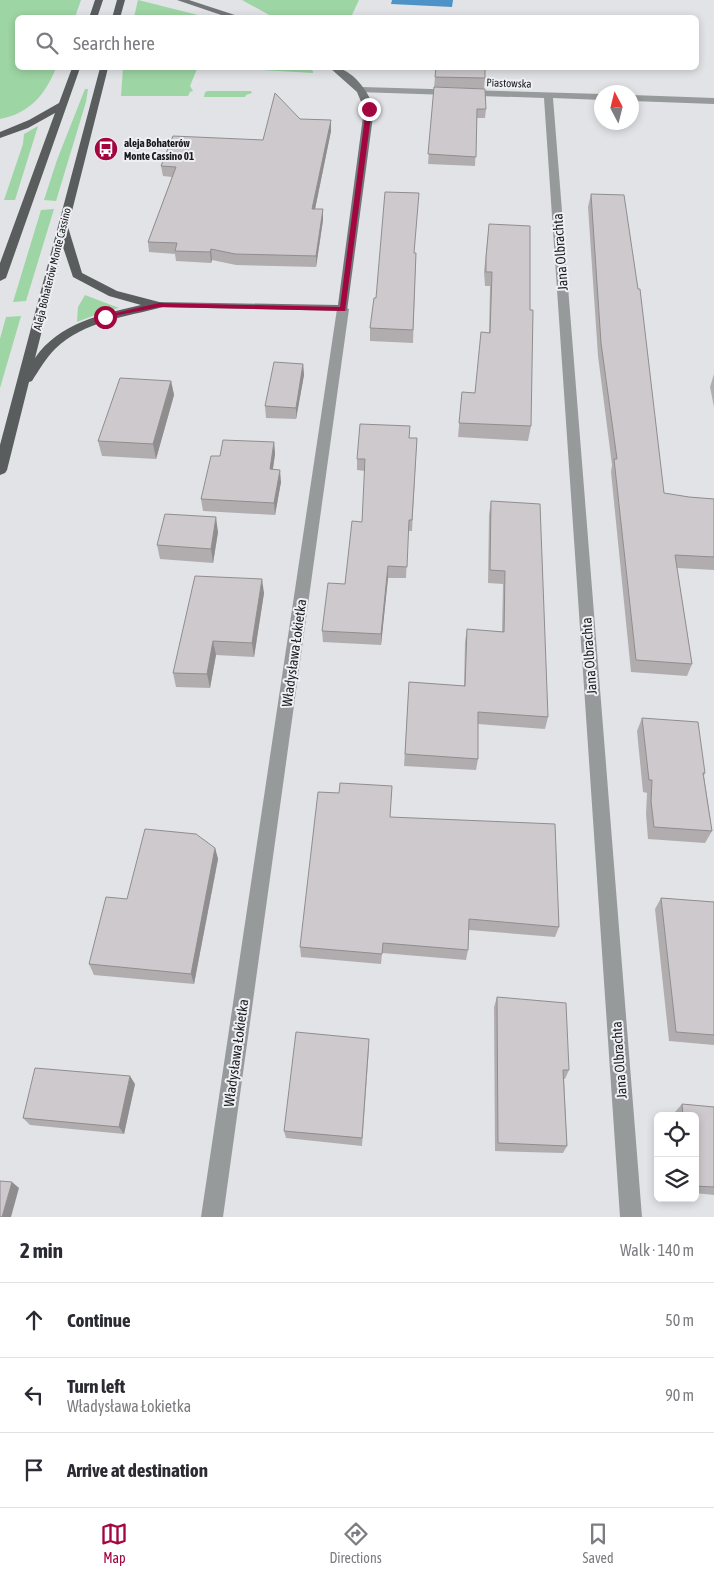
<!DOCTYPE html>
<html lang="en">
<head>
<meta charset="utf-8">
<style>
  body { margin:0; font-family:"Asap Condensed",sans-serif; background:#f2f2f3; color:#2b2b33 }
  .controls { position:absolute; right:15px; bottom:15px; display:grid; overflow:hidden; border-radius:8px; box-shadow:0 2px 8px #0003 }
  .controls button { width:45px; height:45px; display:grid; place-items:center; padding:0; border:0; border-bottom:1px solid #e1e1e2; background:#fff; color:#2b2b33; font:25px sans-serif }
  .compass { position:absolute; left:594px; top:85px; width:45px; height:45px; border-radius:50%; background:#fff; box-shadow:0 2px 8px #0003; rotate:353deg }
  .stop { position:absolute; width:15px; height:15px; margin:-11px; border:4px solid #a2053f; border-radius:50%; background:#fff }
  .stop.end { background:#a2053f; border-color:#fff; box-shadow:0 1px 5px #0008 }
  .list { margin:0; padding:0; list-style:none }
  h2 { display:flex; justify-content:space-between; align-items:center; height:65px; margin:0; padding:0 20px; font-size:21px }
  h2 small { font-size:16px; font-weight:400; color:#7c7c81 }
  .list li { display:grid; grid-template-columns:32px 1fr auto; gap:15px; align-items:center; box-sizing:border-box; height:75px; padding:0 20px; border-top:1px solid #e1e1e2 }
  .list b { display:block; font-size:19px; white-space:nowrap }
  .list p { margin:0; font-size:16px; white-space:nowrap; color:#7c7c81 }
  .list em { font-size:16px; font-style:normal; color:#7c7c81 }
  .icon { flex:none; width:28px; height:28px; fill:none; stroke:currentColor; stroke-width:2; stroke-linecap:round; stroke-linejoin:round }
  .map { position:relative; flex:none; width:714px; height:1217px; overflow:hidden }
  .search { position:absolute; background:#fff; box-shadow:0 2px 8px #0003; left:15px; right:15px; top:15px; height:55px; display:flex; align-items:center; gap:12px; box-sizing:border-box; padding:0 18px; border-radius:8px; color:#7c7c81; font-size:19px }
  .sheet { height:290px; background:#fff }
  nav { display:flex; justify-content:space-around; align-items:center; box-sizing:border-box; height:70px; border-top:1px solid #e1e1e2; background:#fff; font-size:14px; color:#7c7c81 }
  nav a { display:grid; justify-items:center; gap:2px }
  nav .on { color:#a2053f }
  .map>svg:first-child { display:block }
  .green { fill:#9ed5a4 }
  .water { fill:#4d93c7 }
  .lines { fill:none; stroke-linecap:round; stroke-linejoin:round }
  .street { fill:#979a9a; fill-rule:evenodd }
  .secondary { fill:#737677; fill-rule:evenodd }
  .primary { fill:#595d5e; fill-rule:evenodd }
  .wall { fill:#b1adaf }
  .shaded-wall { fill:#908d8f }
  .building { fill:#cec9cc; stroke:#908d8f }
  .route { fill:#a2053f }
  .labels { text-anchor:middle; stroke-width:4; stroke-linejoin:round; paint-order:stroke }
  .far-street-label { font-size:11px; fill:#1a1a1c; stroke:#eff0f5 }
  .far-poi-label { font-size:11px; font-weight:bold; fill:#1a1a1c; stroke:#eff0f5; text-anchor:start }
  .street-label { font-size:14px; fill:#1a1a1c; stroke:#eff0f5 }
</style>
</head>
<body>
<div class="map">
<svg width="714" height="1217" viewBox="0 0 714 1217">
  <rect width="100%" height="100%" fill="#e1e3e7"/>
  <!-- green -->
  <g class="green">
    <path d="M0 0H81L75 17 18 18V68H56C45 95 30 113 0 119Z"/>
    <path d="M138 0 206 17H134Z"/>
    <path d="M242 0H359L351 17H273Z"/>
    <path d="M123 68H194L197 69 190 86 193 91 190 92 188 96H121Z"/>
    <path d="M227 68H307L313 71V73Z"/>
    <path d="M85 89H88L86 102 56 201 44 200 57 160Z"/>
    <path d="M208 91H251L252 93 246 95 245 97H204L205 92Z"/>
    <path d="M38 126 15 200H4L23 144 24 134Z"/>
    <path d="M54 209 26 301 13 302 41 210Z"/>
    <path d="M85 295 119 308 103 312 77 322 78 307Z"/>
    <path d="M21 316 0 388V339L6 317Z"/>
  </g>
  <!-- water -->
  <path class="water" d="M392 0H453L452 7 391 4Z"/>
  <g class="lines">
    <!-- street -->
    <g class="street">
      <path d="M361 87 602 94V100L553 98 642 1217H620L544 98 358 92 356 90Z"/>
      <path d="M632 95 714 98V104L632 101Z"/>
      <path d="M343 306 349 309 223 1217H201L337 309Z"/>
    </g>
    <!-- secondary -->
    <g class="secondary">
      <path d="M177 0H189L244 18H230Z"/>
      <path d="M330 68C350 65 369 91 374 109L347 311 155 307 153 305 159 302 338 305 364 109 357 92Z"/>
    </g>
    <!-- primary -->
    <g class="primary">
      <path d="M95 0H103L97 18H89Z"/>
      <path d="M117 0H125L120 18H112Z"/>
      <path d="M72 68H80L6 278 0 281V263L55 113 28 128 0 138V132L29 120 59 103Z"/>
      <path d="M100 68H108L68 227 82 273 117 291 163 303 165 305 163 307C126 317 84 321 55 349 46 358 39 370 32 381L29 382 7 470 5 473 0 475V445ZM63 247 73 277 109 296 141 305C102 314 59 323 35 358Z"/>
    </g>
  </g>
  <!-- wall -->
  <g class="wall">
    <path d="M436 68 485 78 484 89 434 87Z"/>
    <path d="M434 87 486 109 485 118H477L475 166 428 164Z"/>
    <path d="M300 119 331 131 315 209 323 220 316 267 236 265 212 260 211 263 176 261 175 254 149 252 148 242 172 177 163 176 161 166 263 140Z"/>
    <path d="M591 194 664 493 689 497 714 499V570L677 568 692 664 687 676 631 672 611 472 612 465 598 356 588 207Z"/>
    <path d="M489 224 531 426 528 441 458 437 462 392 475 393 489 333 490 286H485L484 272Z"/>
    <path d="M415 253H416L413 343 370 341V328L376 298Z"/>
    <path d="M303 364 304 375 296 419 266 418 265 406Z"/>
    <path d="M714 374V407L710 387Z"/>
    <path d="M171 381 174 395 156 459 102 456 98 441Z"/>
    <path d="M409 438H417L412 531H408L406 578H388L381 645 323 642 322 631 345 584 362 522 365 471 357 470V459Z"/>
    <path d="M274 442 275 454 273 469 281 482 275 515 203 511 201 499 220 456Z"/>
    <path d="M491 501 548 717 545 729 478 724V759L476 770 404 766 409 682 464 686 465 642 467 629 502 632 503 584 488 583 489 515Z"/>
    <path d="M218 532 213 563 160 559 157 545Z"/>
    <path d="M264 593 254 657 216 655 210 688 176 687 173 673Z"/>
    <path d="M642 718 705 773 704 776 712 831 705 843 648 839 646 814 647 793 643 792 637 731Z"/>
    <path d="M390 817 559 927 555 937 469 930 468 950 466 960 382 953 381 964 301 957 300 947Z"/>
    <path d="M215 848 218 859 194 984 94 975 89 964 127 899Z"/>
    <path d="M661 898 714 902V1045L669 1041 655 909Z"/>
    <path d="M497 997 569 1070 565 1079H564L567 1146 563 1153 495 1151 494 1007Z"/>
    <path d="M369 1048 362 1146 286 1138 284 1131Z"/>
    <path d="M135 1084 124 1134 30 1125 23 1118Z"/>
    <path d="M682 1104 714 1107V1195L695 1193V1116H675V1112Z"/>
  </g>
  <!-- shaded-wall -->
  <g class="shaded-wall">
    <path d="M331 120V131L313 219 312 209Z"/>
    <path d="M323 209V220L316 267V256Z"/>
    <path d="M211 249 212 260 211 263 210 252Z"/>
    <path d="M303 364 304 375 296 419V408Z"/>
    <path d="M171 381 174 395 156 459 153 444Z"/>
    <path d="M274 442 275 454 271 481 270 469Z"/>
    <path d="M280 470 281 482 275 515 274 503Z"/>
    <path d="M216 517 218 532 213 563 211 549Z"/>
    <path d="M388 566V578L381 645V634Z"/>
    <path d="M262 579 264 593 254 657 252 643Z"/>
    <path d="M213 641 216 655 210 688 207 674Z"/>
    <path d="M215 848 218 859 194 984 191 974Z"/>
    <path d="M130 1076 135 1084 124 1134 119 1127Z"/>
    <path d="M12 1182 19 1188 11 1217H2Z"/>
  </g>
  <!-- building -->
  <g class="building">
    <path d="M436 68H485V78L435 77Z"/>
    <path d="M434 87 485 89 486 109H477L476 157 428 154Z"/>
    <path d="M275 93 300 119 331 120 312 209H323L316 256 235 254 211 249 210 252 175 251 177 243 148 242 176 167 161 166 173 136 263 140Z"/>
    <path d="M385 192 419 193 414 253H416L413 330 370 328 374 298H376Z"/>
    <path d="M591 194 624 195 638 289H640L664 493 689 497 714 499V557L675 555 692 664 636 660 614 459H617L601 343Z"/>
    <path d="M489 224 530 226V310H533L531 426 459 423 462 392 475 393 481 332 490 333 492 272H486V258Z"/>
    <path d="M274 362 303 364 296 408 265 406Z"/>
    <path d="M120 378 171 381 153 444 98 441Z"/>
    <path d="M360 424 410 426 409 438H417L412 520H409L407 567 388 566 381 634 322 631 328 583 345 584 352 521 362 522 365 459H357Z"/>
    <path d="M223 440 274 442 270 469 280 470 274 503 201 499 211 456H220Z"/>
    <path d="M491 501 540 504 548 717 478 712V759L405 754 409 682 465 686 467 629 504 632 505 571 490 570Z"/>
    <path d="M165 514 216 517 211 549 157 545Z"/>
    <path d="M195 576 262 579 252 643 213 641 207 674 173 673Z"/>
    <path d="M642 718 698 722 705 773H703L712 831 654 827 651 801 652 780H649Z"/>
    <path d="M340 783 392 786 390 817 555 824 559 927 469 919 468 950 383 943 382 954 300 947 318 792 339 793Z"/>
    <path d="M145 829 196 834 215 848 191 974 89 964 106 897 127 899Z"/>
    <path d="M661 898 714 902V1035L676 1032Z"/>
    <path d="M497 997 566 1003 569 1070H563L567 1146 498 1143Z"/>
    <path d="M296 1032 369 1039 362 1138 284 1131Z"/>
    <path d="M35 1068 130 1076 119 1127 23 1118Z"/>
    <path d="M682 1104 714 1107V1187L695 1186V1116H683Z"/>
    <path d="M0 1181 12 1182 2 1217H0Z"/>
  </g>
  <!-- route -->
  <path class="route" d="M369 107 372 109 345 311 159 307 103 318V316L159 303 340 307 366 109Z"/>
  <!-- icons -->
  <defs>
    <g id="bus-disc" transform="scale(1.25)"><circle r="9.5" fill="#a2053f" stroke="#eff0f5"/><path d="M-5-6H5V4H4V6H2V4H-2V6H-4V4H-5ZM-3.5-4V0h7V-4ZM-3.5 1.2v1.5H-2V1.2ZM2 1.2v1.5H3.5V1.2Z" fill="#fff"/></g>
  </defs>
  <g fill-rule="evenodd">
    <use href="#bus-disc" x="106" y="149"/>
  </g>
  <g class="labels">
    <!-- far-street labels -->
    <g class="far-street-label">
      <text transform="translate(509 83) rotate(2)" y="4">Piastowska</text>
      <text transform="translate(52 269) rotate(-76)" y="4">Aleja Bohaterów Monte Cassino</text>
    </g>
    <!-- far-poi labels -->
    <g class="far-poi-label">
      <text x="124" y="147">aleja Bohaterów<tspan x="124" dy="13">Monte Cassino 01</tspan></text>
    </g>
    <!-- street labels -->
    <g class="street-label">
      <text transform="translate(560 252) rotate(-94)" y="5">Jana Olbrachta</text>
      <text transform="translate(294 653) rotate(-82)" y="5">Władysława Łokietka</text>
      <text transform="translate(589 656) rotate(-94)" y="5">Jana Olbrachta</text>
      <text transform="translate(236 1053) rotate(-82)" y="5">Władysława Łokietka</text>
      <text transform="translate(619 1060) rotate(-94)" y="5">Jana Olbrachta</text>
    </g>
  </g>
</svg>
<div class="controls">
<button><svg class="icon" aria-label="locate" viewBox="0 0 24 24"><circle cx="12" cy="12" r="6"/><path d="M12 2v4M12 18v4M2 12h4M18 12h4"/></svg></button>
<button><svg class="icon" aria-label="layers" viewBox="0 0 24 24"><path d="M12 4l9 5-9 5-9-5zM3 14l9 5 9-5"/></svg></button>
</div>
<svg class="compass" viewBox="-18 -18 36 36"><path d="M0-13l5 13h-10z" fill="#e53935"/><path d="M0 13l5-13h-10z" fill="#7c7c81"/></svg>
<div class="stop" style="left:105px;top:317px"></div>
<div class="stop end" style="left:369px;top:109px"></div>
<div class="search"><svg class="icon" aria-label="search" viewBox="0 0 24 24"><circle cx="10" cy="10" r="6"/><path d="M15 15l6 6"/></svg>Search here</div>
</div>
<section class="sheet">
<h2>2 min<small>Walk · 140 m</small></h2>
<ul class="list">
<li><svg class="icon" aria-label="ahead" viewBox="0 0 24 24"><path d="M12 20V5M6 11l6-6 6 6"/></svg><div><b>Continue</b></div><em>50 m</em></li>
<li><svg class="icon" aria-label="left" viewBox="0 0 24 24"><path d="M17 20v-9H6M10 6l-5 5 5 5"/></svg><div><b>Turn left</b><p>Władysława Łokietka</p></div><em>90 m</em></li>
<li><svg class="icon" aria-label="arrive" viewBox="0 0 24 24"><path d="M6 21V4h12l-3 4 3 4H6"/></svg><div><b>Arrive at destination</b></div></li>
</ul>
</section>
<nav>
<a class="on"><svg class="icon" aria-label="map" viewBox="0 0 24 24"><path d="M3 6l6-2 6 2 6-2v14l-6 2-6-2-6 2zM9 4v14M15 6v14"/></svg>Map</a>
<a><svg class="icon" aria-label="directions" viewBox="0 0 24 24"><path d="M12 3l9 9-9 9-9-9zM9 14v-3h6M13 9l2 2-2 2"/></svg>Directions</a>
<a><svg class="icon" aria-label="saved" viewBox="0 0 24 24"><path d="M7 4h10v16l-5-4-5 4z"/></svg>Saved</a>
</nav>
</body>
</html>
